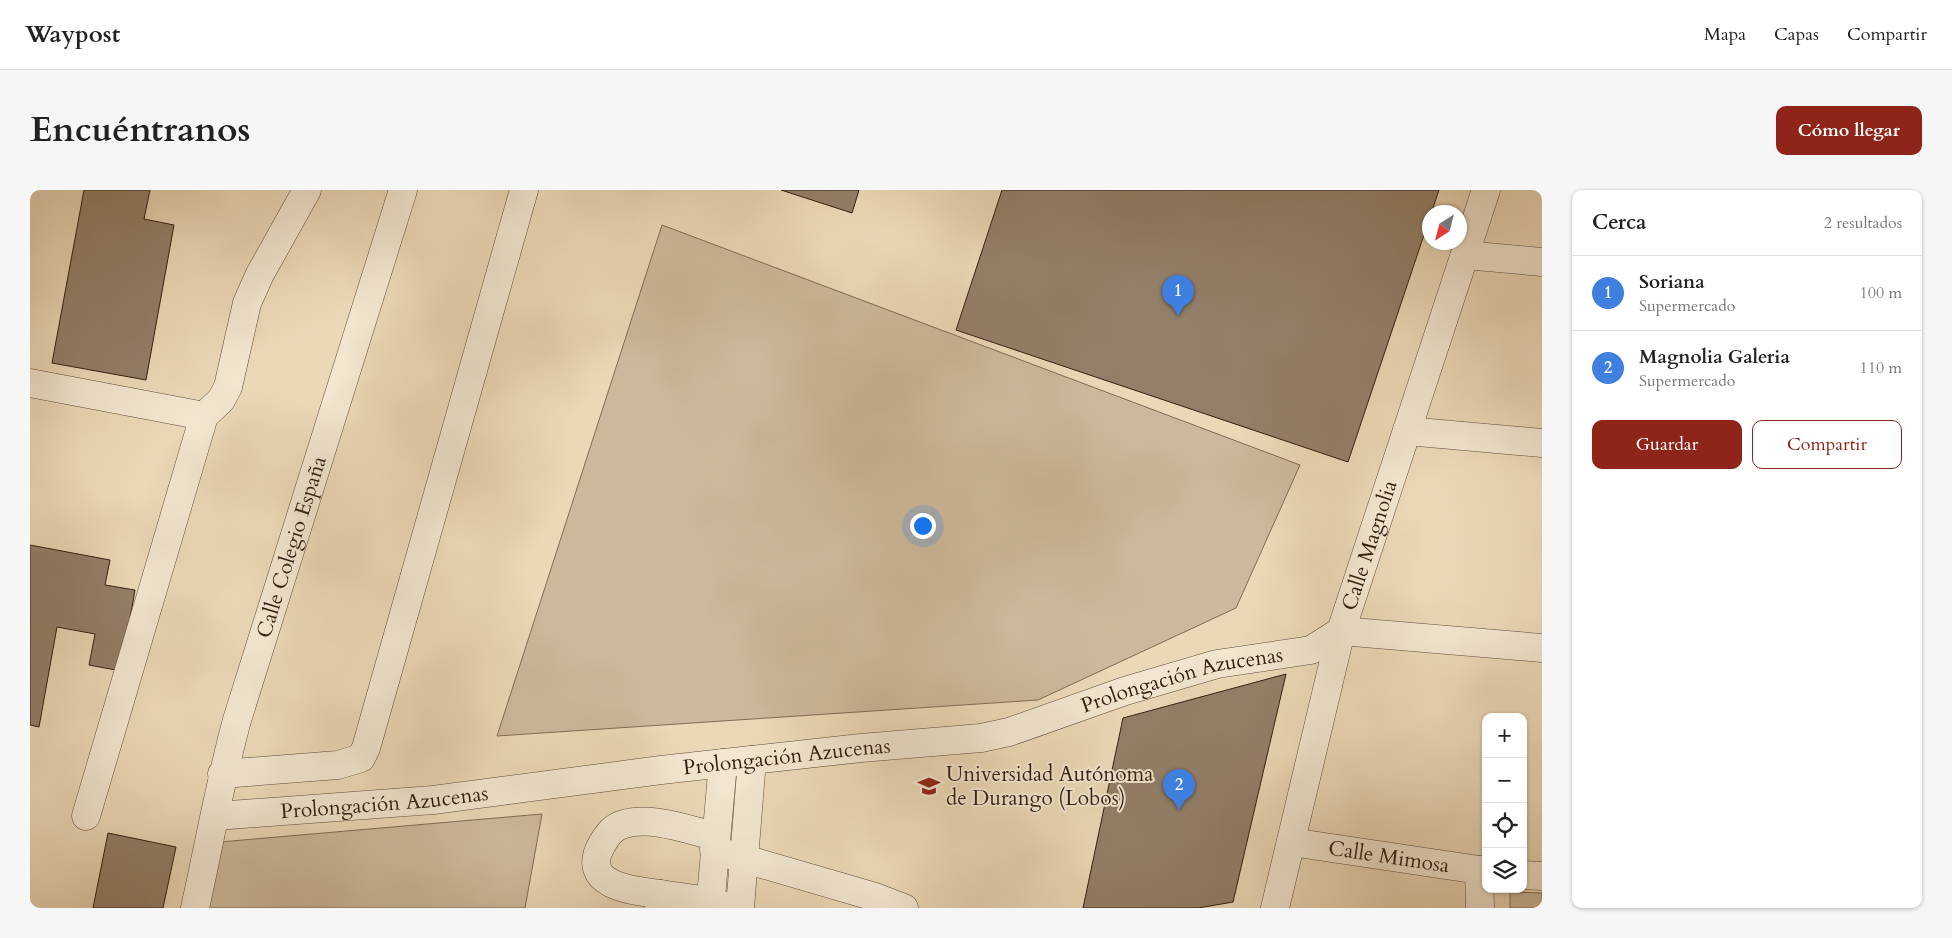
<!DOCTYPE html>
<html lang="es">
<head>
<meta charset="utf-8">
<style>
  body { margin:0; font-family:Cardo,serif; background:#f6f6f6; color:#222 }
  .controls { position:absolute; right:15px; bottom:15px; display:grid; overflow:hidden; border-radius:10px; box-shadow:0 1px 4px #0004 }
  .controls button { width:45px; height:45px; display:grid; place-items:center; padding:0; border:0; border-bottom:1px solid #e0e0e0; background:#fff; color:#222; font:25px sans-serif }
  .compass { position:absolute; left:1392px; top:15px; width:45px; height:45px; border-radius:50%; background:#fff; box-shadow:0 1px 4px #0004; rotate:216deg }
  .you { position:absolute; left:892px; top:335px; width:18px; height:18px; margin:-12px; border:4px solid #fff; border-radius:50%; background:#1a73e8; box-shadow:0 0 0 8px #1a73e833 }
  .badge { display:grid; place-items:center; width:32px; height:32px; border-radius:50%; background:#8f2418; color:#fff; font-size:16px; font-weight:700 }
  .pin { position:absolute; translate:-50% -41px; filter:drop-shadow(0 1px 2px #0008) }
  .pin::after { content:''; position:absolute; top:26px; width:18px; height:15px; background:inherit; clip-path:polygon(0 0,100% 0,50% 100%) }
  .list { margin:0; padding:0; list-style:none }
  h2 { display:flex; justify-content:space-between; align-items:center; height:65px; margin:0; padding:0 20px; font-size:21px }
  h2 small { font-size:16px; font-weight:400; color:#767676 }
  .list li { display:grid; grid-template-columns:32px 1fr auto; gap:15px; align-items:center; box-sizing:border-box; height:75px; padding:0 20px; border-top:1px solid #e0e0e0 }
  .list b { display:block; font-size:19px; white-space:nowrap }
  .list p { margin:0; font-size:16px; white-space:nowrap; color:#767676 }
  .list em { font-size:16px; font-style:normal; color:#767676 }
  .actions { display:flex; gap:10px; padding:15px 20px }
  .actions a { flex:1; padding:11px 0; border:1px solid #8f2418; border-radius:10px; text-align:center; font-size:18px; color:#8f2418 }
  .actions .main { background:#8f2418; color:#fff }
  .icon { flex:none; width:28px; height:28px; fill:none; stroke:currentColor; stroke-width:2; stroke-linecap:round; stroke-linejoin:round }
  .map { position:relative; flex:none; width:1512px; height:718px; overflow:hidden; border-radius:10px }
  header { display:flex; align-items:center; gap:30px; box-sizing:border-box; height:70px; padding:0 25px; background:#fff; border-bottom:1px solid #e0e0e0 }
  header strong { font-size:24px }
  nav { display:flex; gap:28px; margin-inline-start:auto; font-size:18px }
  .intro { display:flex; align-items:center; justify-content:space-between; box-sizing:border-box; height:120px; padding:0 30px }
  h1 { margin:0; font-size:35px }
  .button { padding:12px 22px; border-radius:10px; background:#8f2418; color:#fff; font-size:18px; font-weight:700 }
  main { display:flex; gap:30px; padding:0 30px }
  aside { flex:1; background:#fff; border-radius:10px; box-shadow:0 1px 4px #0004 }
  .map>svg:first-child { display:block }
  .green { fill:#ccb99b; stroke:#806c57 }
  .building { fill:#937f68; stroke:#331f13 }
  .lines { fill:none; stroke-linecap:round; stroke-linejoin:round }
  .minor-casing { stroke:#614d3c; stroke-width:29 }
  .minor { stroke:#f2e6d0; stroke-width:28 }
  .labels { text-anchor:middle; stroke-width:4; stroke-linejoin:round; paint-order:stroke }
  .street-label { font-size:21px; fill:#331f13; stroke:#f2e6d0 }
  .poi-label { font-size:21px; fill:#331f13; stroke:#f2e6d0; text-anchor:start }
</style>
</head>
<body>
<header>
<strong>Waypost</strong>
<nav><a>Mapa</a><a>Capas</a><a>Compartir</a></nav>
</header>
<div class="intro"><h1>Encuéntranos</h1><a class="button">Cómo llegar</a></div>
<main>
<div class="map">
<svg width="1512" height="718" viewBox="0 0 1512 718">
  <rect width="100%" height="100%" fill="#ebd8b7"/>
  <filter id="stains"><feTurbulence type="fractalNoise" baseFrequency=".004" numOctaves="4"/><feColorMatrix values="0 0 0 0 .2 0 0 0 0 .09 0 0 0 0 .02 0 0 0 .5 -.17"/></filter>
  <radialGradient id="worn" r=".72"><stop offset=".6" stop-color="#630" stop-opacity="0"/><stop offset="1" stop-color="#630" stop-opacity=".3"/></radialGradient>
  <!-- green -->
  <g class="green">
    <path d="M632 35 1270 275 1206 418 1008 510 467 546Z"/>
    <path d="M512 624 495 718H177L190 652Z"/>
    <path d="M1480 702 1512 703V718H1480Z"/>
  </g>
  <!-- building -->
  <g class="building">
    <path d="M54 0H120L114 29 144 35 116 190 22 173Z"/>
    <path d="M751 0H829L822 23Z"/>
    <path d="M972 0H1409L1318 272 926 140Z"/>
    <path d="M0 355 80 370 75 395 105 400 91 481 59 475 65 444 27 437 9 537 0 535Z"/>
    <path d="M1256 484 1203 712 1168 718H1053L1093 528Z"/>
    <path d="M78 643 146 657 133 718H63Z"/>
  </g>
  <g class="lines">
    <!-- minor casing -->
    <g class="minor-casing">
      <g id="minor">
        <path d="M1435 65 1512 72"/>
        <path d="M0 193 174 226"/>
        <path d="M1377 241 1512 253"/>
        <path d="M1311 441 1512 458"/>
        <path d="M192 584 308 575 331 568 336 558 494 0"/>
        <path d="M56 626 174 226 191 210 198 197 217 113 230 84 277 0"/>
        <path id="s1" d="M186 626 403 610 631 580 831 558 951 548 979 542 1095 501 1187 474 1281 460 1311 441"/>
        <path id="s2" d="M1261 652 1456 681"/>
        <path d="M684 660 845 707 874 718"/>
        <path d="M1449 680 1450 718"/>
        <path d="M1493 685 1512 686"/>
        <path d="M630 704C604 701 548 696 572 654 578 644 583 637 594 634 622 626 658 640 685 646"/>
        <path id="s3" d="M165 718C179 655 190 592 207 530L373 0"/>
        <path d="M629 718 630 704 680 711 698 717"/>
        <path d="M680 718 693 573"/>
        <path d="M710 718 722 570"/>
        <path id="s4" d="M1245 718 1311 441 1456 0"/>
      </g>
    </g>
    <!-- minor -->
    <use href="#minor" class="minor"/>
  </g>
  <!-- icons -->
  <defs>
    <g id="university-bare" transform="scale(1.725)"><path d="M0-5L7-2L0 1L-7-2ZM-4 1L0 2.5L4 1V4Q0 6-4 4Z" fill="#8f2418" stroke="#f2e6d0" stroke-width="2.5" paint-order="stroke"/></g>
  </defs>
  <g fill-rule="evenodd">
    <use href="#university-bare" x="899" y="596"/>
  </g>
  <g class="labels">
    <!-- street labels -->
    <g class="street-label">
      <text dy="7" stroke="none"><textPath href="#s4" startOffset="375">Calle Magnolia</textPath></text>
      <text dy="7" stroke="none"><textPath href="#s3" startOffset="374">Calle Colegio España</textPath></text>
      <text dy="7" stroke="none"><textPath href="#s1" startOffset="979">Prolongación Azucenas</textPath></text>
      <text dy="7" stroke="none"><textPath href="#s1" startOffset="574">Prolongación Azucenas</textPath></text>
      <text dy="7" stroke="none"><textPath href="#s1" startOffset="169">Prolongación Azucenas</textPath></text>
      <text dy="7" stroke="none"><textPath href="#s2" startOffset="99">Calle Mimosa</textPath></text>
    </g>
    <!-- poi labels -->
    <g class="poi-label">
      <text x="916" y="591">Universidad Autónoma<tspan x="916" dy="24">de Durango (Lobos)</tspan></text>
    </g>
  </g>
  <rect width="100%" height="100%" filter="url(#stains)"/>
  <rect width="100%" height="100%" fill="url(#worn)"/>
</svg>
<div class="controls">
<button>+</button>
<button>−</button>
<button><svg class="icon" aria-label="locate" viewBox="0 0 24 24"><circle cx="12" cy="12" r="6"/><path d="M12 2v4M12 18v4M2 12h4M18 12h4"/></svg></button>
<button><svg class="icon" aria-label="layers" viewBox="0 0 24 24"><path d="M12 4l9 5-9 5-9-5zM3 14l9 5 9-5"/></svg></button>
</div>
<svg class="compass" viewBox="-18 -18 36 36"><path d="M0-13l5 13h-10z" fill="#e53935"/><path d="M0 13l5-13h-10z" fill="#767676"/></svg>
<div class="you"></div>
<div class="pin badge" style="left:1148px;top:126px;background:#3f7fe0">1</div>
<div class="pin badge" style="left:1149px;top:620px;background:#3f7fe0">2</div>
</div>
<aside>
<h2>Cerca<small>2 resultados</small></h2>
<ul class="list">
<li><span class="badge" style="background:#3f7fe0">1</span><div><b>Soriana</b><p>Supermercado</p></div><em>100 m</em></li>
<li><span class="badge" style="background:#3f7fe0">2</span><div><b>Magnolia Galeria</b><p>Supermercado</p></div><em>110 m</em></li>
</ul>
<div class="actions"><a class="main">Guardar</a><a>Compartir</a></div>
</aside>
</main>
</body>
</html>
